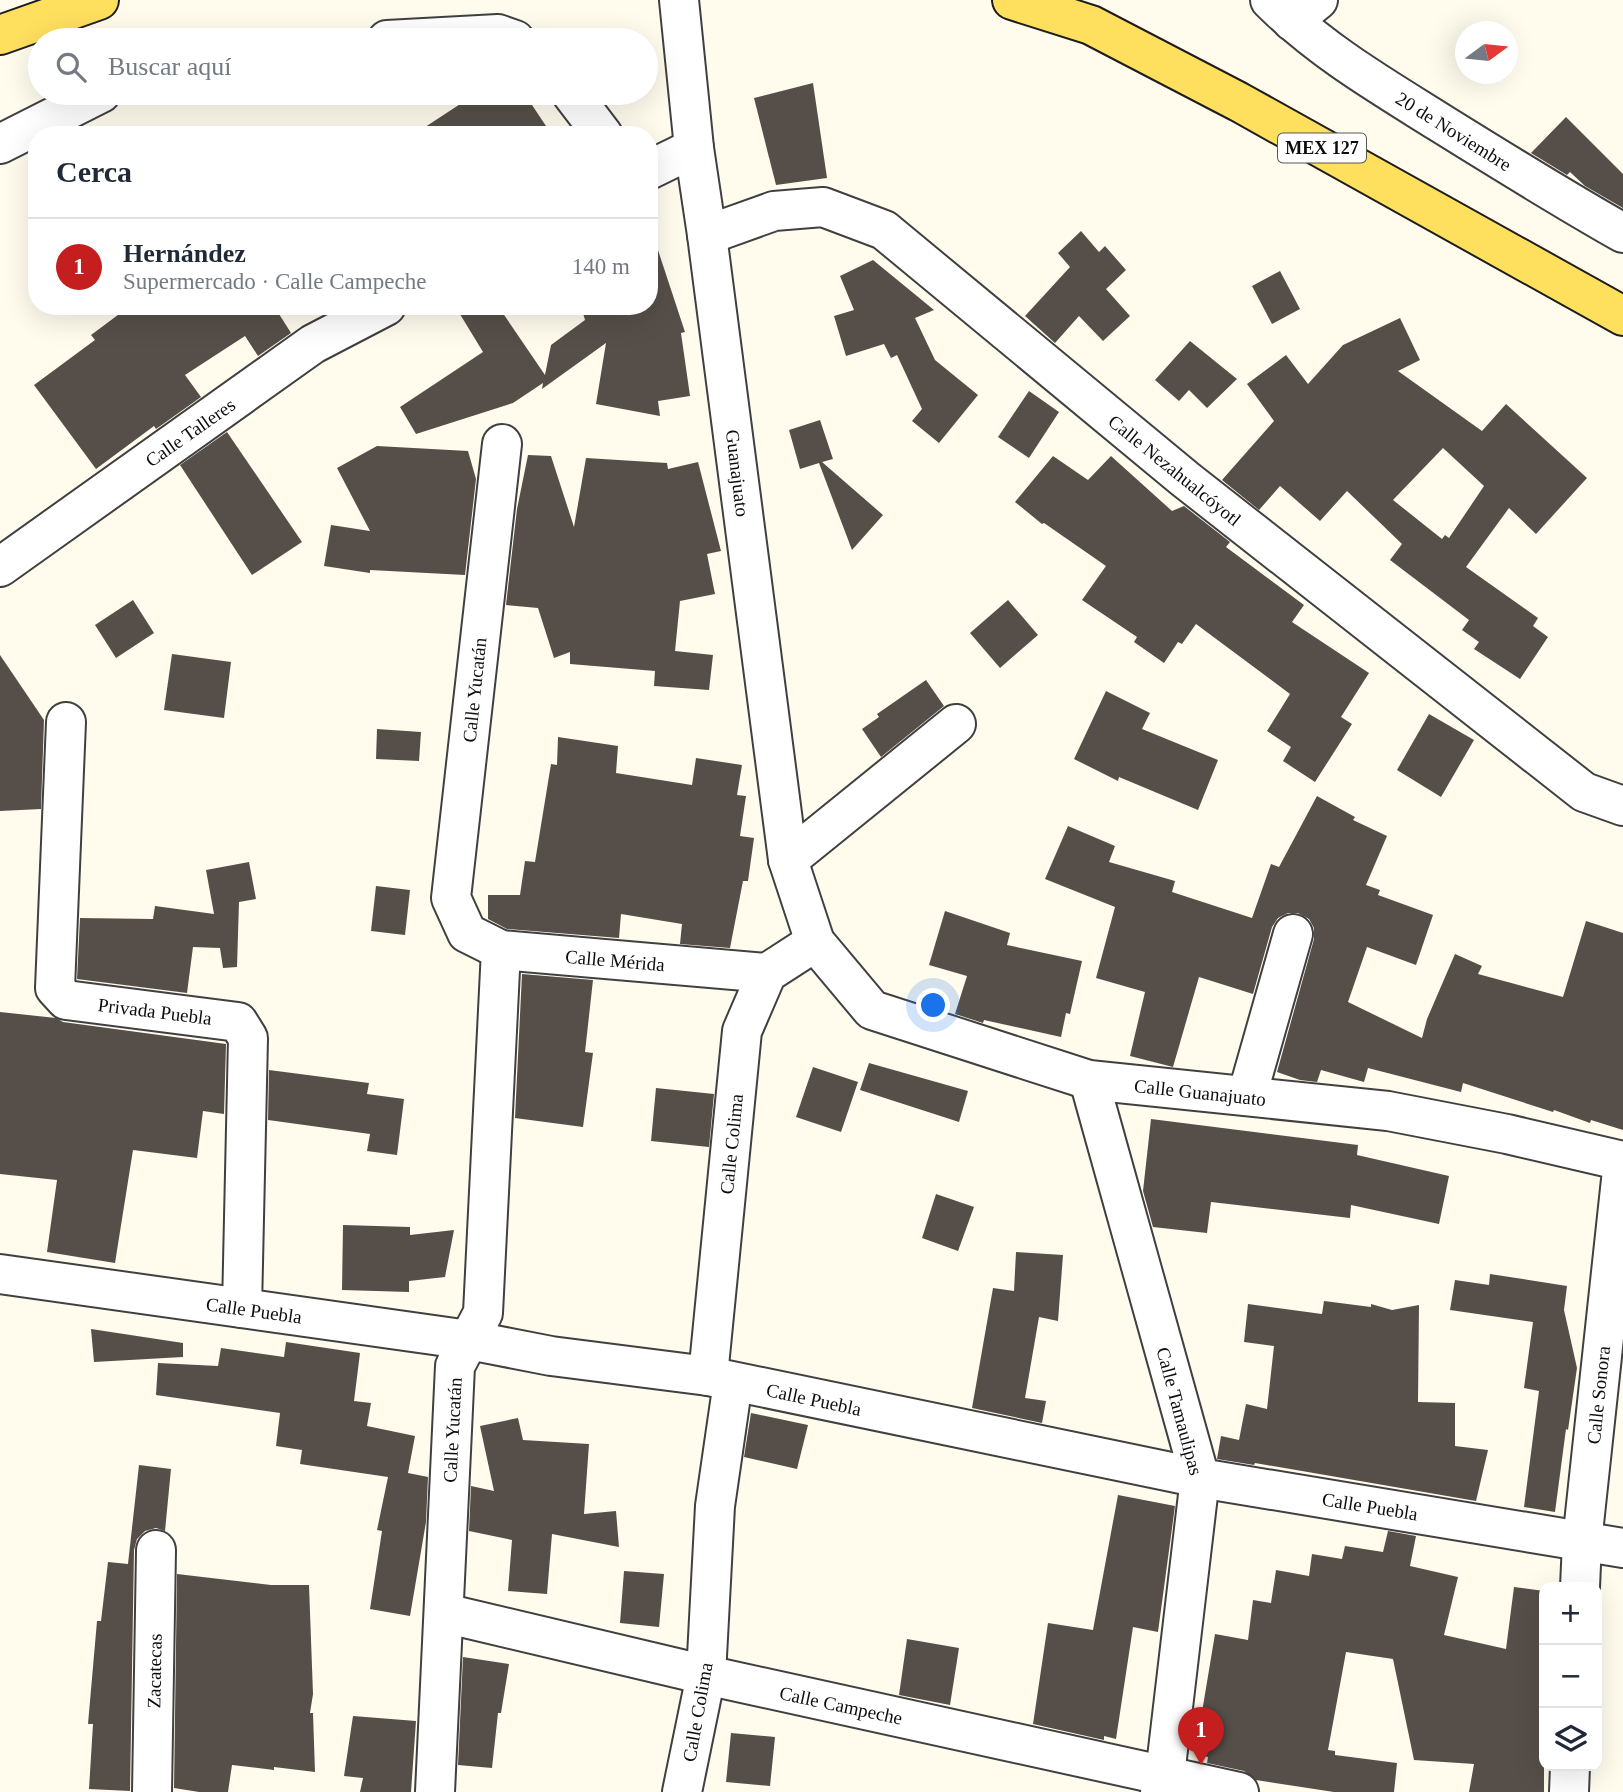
<!DOCTYPE html>
<html lang="es">
<head>
<meta charset="utf-8">
<style>
  body { margin:0; font-family:"Times New Roman",serif; background:#f6f6f7; color:#1f2937 }
  .controls { position:absolute; right:21px; bottom:21px; display:grid; overflow:hidden; border-radius:14px; box-shadow:0 7px 28px #0002 }
  .controls button { width:63px; height:63px; display:grid; place-items:center; padding:0; border:0; border-bottom:2px solid #e0e1e3; background:#fff; color:#1f2937; font:35px sans-serif }
  .compass { position:absolute; left:1455px; top:21px; width:63px; height:63px; border-radius:50%; background:#fff; box-shadow:0 7px 28px #0002; rotate:75deg }
  .you { position:absolute; left:934px; top:1006px; width:24px; height:24px; margin:-18px; border:5px solid #fff; border-radius:50%; background:#1a73e8; box-shadow:0 0 0 10px #1a73e833 }
  .badge { display:grid; place-items:center; width:46px; height:46px; border-radius:50%; background:#c41e1f; color:#fff; font-size:23px; font-weight:700 }
  .pin { position:absolute; translate:-50% -58px; filter:drop-shadow(0 2px 4px #0008) }
  .pin::after { content:''; position:absolute; top:37px; width:24px; height:21px; background:inherit; clip-path:polygon(0 0,100% 0,50% 100%) }
  .list { margin:0; padding:0; list-style:none }
  h2 { display:flex; justify-content:space-between; align-items:center; height:91px; margin:0; padding:0 28px; font-size:30px }
  h2 small { font-size:23px; font-weight:400; color:#747a83 }
  .list li { display:grid; grid-template-columns:46px 1fr auto; gap:21px; align-items:center; box-sizing:border-box; height:98px; padding:0 28px; border-top:2px solid #e0e1e3 }
  .list b { display:block; font-size:26px; white-space:nowrap }
  .list p { margin:0; font-size:23px; white-space:nowrap; color:#747a83 }
  .list em { font-size:23px; font-style:normal; color:#747a83 }
  .icon { flex:none; width:38px; height:38px; fill:none; stroke:currentColor; stroke-width:2; stroke-linecap:round; stroke-linejoin:round }
  .map { position:relative; flex:none; width:1623px; height:1792px; overflow:hidden }
  .search { position:absolute; background:#fff; box-shadow:0 7px 28px #0002; left:28px; top:28px; width:630px; height:77px; display:flex; align-items:center; gap:18px; box-sizing:border-box; padding:0 24px; border-radius:38px; color:#747a83; font-size:26px }
  .panel { position:absolute; background:#fff; box-shadow:0 7px 28px #0002; left:28px; top:126px; width:630px; height:189px; border-radius:28px }
  .map>svg:first-child { display:block }
  .building { fill:#564f49; fill-rule:evenodd }
  .lines { fill:none; stroke-linecap:round; stroke-linejoin:round }
  .minor-casing { stroke:#404040; stroke-width:42 }
  .major-casing { stroke:#1e1e1e; stroke-width:42 }
  .minor { stroke:#fff; stroke-width:38 }
  .major { stroke:#ffdf5e; stroke-width:38 }
  .labels { text-anchor:middle; stroke-width:7; stroke-linejoin:round; paint-order:stroke }
  .shield { fill:#fff; stroke:#565656; stroke-width:2 }
  .shield-label { font-size:18px; font-weight:bold; fill:#0d0d0d }
  .street-label { font-size:19px; fill:#0d0d0d; stroke:#fff }
</style>
</head>
<body>
<div class="map">
<svg width="1623" height="1792" viewBox="0 0 1623 1792">
  <rect width="100%" height="100%" fill="#fffcee"/>
  <!-- building -->
  <g class="building">
    <path d="M813 83 827 178 776 185 754 98Z"/>
    <path d="M477 93H524L552 135H413Z"/>
    <path d="M1566 117 1623 174V208L1585 186 1570 172 1567 175 1531 153Z"/>
    <path d="M1081 231 1099 252 1105 246 1126 270 1106 289 1130 316 1103 341 1079 316 1055 343 1025 316 1070 267 1058 253Z"/>
    <path d="M655 241 685 332 681 333 690 396 658 401 660 416 596 404 606 343 542 389 543 383 513 403 416 434 400 407 483 352 455 306H498L545 375 551 345 585 320 581 306H649V242Z"/>
    <path d="M873 260 934 310 915 318 935 360 978 395 939 443 912 421 922 409 897 355 891 358 884 344 846 356 834 316 854 310 840 276Z"/>
    <path d="M1280 271 1300 309 1272 324 1252 286Z"/>
    <path d="M130 306H290L279 314 291 333 258 356 245 336 185 375 201 397 156 429 154 426 96 469 34 385 95 340 91 335Z"/>
    <path d="M1400 318 1420 360 1398 371 1482 431 1506 404 1587 478 1536 534 1509 508 1466 567 1538 618 1533 626 1548 637 1520 679 1474 649 1479 642 1462 630 1469 620 1390 560 1402 544 1347 491 1320 521 1280 486 1259 510 1222 480 1274 421 1247 384 1286 355 1308 384 1343 345ZM1443 448 1484 486 1449 538 1445 535 1442 539 1393 500Z"/>
    <path d="M1190 341 1237 379 1207 408 1189 390 1179 401 1155 380Z"/>
    <path d="M1029 391 1059 412 1029 458 998 437Z"/>
    <path d="M820 420 833 459 822 462 883 515 852 550 819 463 800 469 789 430Z"/>
    <path d="M227 432 302 542 252 575 180 465Z"/>
    <path d="M377 446 468 451 476 479 465 575 370 570V573L324 566 331 525 370 531 337 468Z"/>
    <path d="M528 455 551 456 574 527 586 458 667 463 668 469 698 462 721 551 707 554 715 594 680 601 675 651 713 655 709 690 654 686 655 671 570 664V652L554 658 538 608 506 605 517 509Z"/>
    <path d="M1053 456 1088 480 1111 456 1172 511 1184 506 1230 542 1226 547 1304 605 1292 622 1369 673 1341 717 1352 724 1315 782 1283 761 1291 747 1267 731 1290 694 1196 624 1182 644 1178 642 1164 663 1134 642 1137 637 1082 600 1106 566 1044 523 1042 524 1015 502Z"/>
    <path d="M133 600 154 633 116 658 95 625Z"/>
    <path d="M1008 600 1038 635 1000 668 970 633Z"/>
    <path d="M172 654 231 662 224 718 164 710Z"/>
    <path d="M0 655 44 720 41 809 0 811Z"/>
    <path d="M926 680 944 706 881 757 862 729 879 717 877 714Z"/>
    <path d="M1106 691 1150 713 1142 729 1218 760 1198 810 1119 777 1118 781 1074 759Z"/>
    <path d="M1429 714 1474 740 1441 797 1397 770Z"/>
    <path d="M377 729 421 732 419 761 376 759Z"/>
    <path d="M558 737 618 746 616 773 692 785 696 758 742 765 737 795 746 796 740 836 754 838 748 881H743L730 948 680 944 682 924 621 914 619 938 507 929 488 919V895H520L525 861 535 862 551 764 557 765Z"/>
    <path d="M1317 796 1355 817 1353 820 1387 836 1366 885 1380 890 1378 895 1433 915 1416 965 1367 947 1348 1002 1422 1038 1427 1019 1455 954 1482 966 1478 974 1563 997 1586 921 1623 933V1130L1591 1120 1590 1123 1554 1110 1553 1112 1463 1083 1461 1092 1368 1068 1364 1082 1321 1070 1317 1082 1300 1080 1277 1072 1314 939V928L1309 919 1298 913H1288L1278 918 1272 927 1253 994 1199 977 1173 1067 1130 1056 1145 992 1096 978 1115 907 1045 879 1068 826 1115 846 1109 862 1175 881 1172 892 1252 918 1271 864 1279 867Z"/>
    <path d="M249 862 256 899 239 902 237 967 223 968 220 948 193 947 187 993 77 979 80 918 153 919 155 906 214 914 206 870Z"/>
    <path d="M376 886 410 890 405 935 371 931Z"/>
    <path d="M945 911 1010 933 1007 945 1082 961 1070 1014 1066 1013 1061 1037 984 1020 983 1023 955 1014 967 976 929 965Z"/>
    <path d="M522 974 593 980 585 1052 593 1053 583 1127 515 1118Z"/>
    <path d="M0 1012 56 1018 63 1022 226 1044 224 1114 203 1111 197 1158 133 1150 115 1263 47 1252 57 1180 0 1174Z"/>
    <path d="M869 1063 968 1091 959 1122 860 1090Z"/>
    <path d="M813 1067 858 1082 841 1132 796 1117Z"/>
    <path d="M269 1070 369 1083 367 1094 404 1099 397 1155 367 1151 370 1134 268 1120Z"/>
    <path d="M656 1088 714 1094 709 1147 651 1141Z"/>
    <path d="M1151 1119 1358 1145 1357 1155 1449 1176 1439 1224 1351 1205 1350 1218 1211 1202 1207 1233 1153 1227 1143 1191Z"/>
    <path d="M936 1194 974 1207 958 1251 922 1238Z"/>
    <path d="M343 1225 410 1227V1235L454 1230 445 1277 409 1281V1292L342 1290Z"/>
    <path d="M1016 1252 1063 1255 1058 1321 1039 1317 1025 1398 1046 1401 1042 1423 972 1408 993 1288 1014 1291Z"/>
    <path d="M1490 1274 1567 1286 1564 1310 1577 1368 1568 1430 1566 1429 1555 1512 1524 1507 1539 1391 1524 1388 1533 1322 1450 1310 1455 1280 1489 1285Z"/>
    <path d="M1324 1301 1371 1307V1304L1392 1310 1419 1305 1418 1402 1455 1403V1446L1488 1450 1476 1501 1255 1463 1254 1465 1217 1459 1221 1436 1239 1440 1246 1404 1267 1409 1274 1346 1244 1342 1248 1304 1322 1314Z"/>
    <path d="M91 1329 183 1343V1357L94 1362Z"/>
    <path d="M286 1342 360 1353 354 1401 371 1403 367 1426 415 1436 408 1473 428 1477 426 1522 410 1616 370 1609 382 1531 377 1530 388 1477 300 1464 302 1450 276 1446 280 1413 156 1395 158 1363 218 1366 221 1348 284 1357Z"/>
    <path d="M751 1413 808 1425 797 1469 744 1457Z"/>
    <path d="M518 1418 523 1440 589 1444 584 1514 616 1511 619 1547 552 1534 547 1594 508 1591 512 1540 469 1531 471 1486 494 1491 480 1426Z"/>
    <path d="M139 1465 171 1469 165 1531 156 1528 145 1531 137 1539 134 1550 130 1791 89 1789 93 1724H88L97 1621H101L108 1562 128 1564Z"/>
    <path d="M1118 1495 1175 1506 1158 1632 1133 1627 1116 1739 1104 1736V1740L1033 1724 1048 1623 1093 1630Z"/>
    <path d="M1388 1531 1416 1536 1410 1566 1458 1577 1444 1635 1506 1649 1514 1587 1544 1591V1792H1469L1474 1764 1414 1760 1393 1659 1346 1652 1328 1750 1335 1751V1755L1397 1763 1394 1792H1334L1256 1780 1244 1771 1207 1763 1208 1757 1195 1754 1215 1634 1248 1640 1253 1600 1271 1603 1276 1570 1309 1576 1312 1554 1342 1559 1345 1546 1383 1552Z"/>
    <path d="M624 1571 664 1574 659 1627 620 1623Z"/>
    <path d="M177 1574 271 1585H309L313 1694 310 1713H313L315 1772 274 1767V1770L232 1765 228 1792H199L174 1788Z"/>
    <path d="M907 1639 959 1648 950 1705 899 1695Z"/>
    <path d="M463 1657 509 1664 501 1713H498L492 1768 458 1765Z"/>
    <path d="M353 1716 416 1721 411 1792H360L363 1778 344 1776Z"/>
    <path d="M731 1733 775 1737 770 1786 726 1782Z"/>
  </g>
  <g class="lines">
    <!-- minor casing -->
    <g class="minor-casing">
      <g id="minor">
        <path d="M679 0 694 148 707 235 788 860 815 942 872 1010 1089 1080 1388 1111 1507 1134 1623 1161 1582 1542 1580 1587"/>
        <path d="M1270 0C1320 50 1380 85 1439 122 1500 160 1561 198 1623 233"/>
        <path d="M1292 21 1318 0"/>
        <path d="M387 40 498 34 515 40"/>
        <path d="M571 93 603 135"/>
        <path d="M0 144 101 93"/>
        <path d="M649 170 694 148"/>
        <path d="M707 235 774 211 823 207 884 230 1185 479 1584 792 1623 806"/>
        <path d="M502 444 451 898 467 933 501 950 767 973"/>
        <path d="M0 567 313 344 386 306"/>
        <path d="M66 722 55 988 66 1000 238 1022 248 1038 242 1308"/>
        <path d="M788 860 956 724"/>
        <path d="M1089 1080 1200 1478 1165 1775 1160 1792"/>
        <path d="M1247 1096 1293 934"/>
        <path d="M0 1274 469 1340 551 1356 708 1376 1200 1478 1623 1548"/>
        <path d="M708 1376 742 1031 767 973 815 942"/>
        <path d="M444 1613 706 1675 1239 1792"/>
        <path d="M152 1792 156 1550"/>
        <path d="M435 1792 455 1366 483 1313 501 950"/>
        <path d="M682 1792 706 1675 715 1506 733 1382"/>
        <path d="M1569 1792 1570 1766"/>
      </g>
    </g>
    <!-- major casing -->
    <g class="major-casing">
      <g id="major">
        <path d="M1012 0 1091 25 1239 102 1623 316"/>
        <path d="M0 35 99 0"/>
      </g>
    </g>
    <!-- minor -->
    <use href="#minor" class="minor"/>
    <!-- major -->
    <use href="#major" class="major"/>
  </g>
  <g class="labels">
    <!-- shield labels -->
    <rect class="shield" x="1278" y="133.5" width="88" height="29" rx="5"/>
    <g class="shield-label">
      <text x="1322" y="154">MEX 127</text>
    </g>
    <!-- street labels -->
    <g class="street-label">
      <text transform="translate(1454 131) rotate(32)" y="7">20 de Noviembre</text>
      <text transform="translate(190 432) rotate(-35)" y="7">Calle Talleres</text>
      <text transform="translate(1175 470) rotate(39)" y="7">Calle Nezahualcóyotl</text>
      <text transform="translate(738 473) rotate(83)" y="7">Guanajuato</text>
      <text transform="translate(474 690) rotate(-84)" y="7">Calle Yucatán</text>
      <text transform="translate(615 960) rotate(5)" y="7">Calle Mérida</text>
      <text transform="translate(155 1011) rotate(7)" y="7">Privada Puebla</text>
      <text transform="translate(1200 1092) rotate(6)" y="7">Calle Guanajuato</text>
      <text transform="translate(731 1144) rotate(-84)" y="7">Calle Colima</text>
      <text transform="translate(254 1310) rotate(8)" y="7">Calle Puebla</text>
      <text transform="translate(1598 1395) rotate(-84)" y="7">Calle Sonora</text>
      <text transform="translate(814 1399) rotate(12)" y="7">Calle Puebla</text>
      <text transform="translate(1180 1411) rotate(75)" y="7">Calle Tamaulipas</text>
      <text transform="translate(452 1430) rotate(-87)" y="7">Calle Yucatán</text>
      <text transform="translate(1370 1506) rotate(9)" y="7">Calle Puebla</text>
      <text transform="translate(154 1671) rotate(-89)" y="7">Zacatecas</text>
      <text transform="translate(841 1705) rotate(12)" y="7">Calle Campeche</text>
      <text transform="translate(697 1712) rotate(-80)" y="7">Calle Colima</text>
    </g>
  </g>
</svg>
<div class="controls">
<button>+</button>
<button>−</button>
<button><svg class="icon" aria-label="layers" viewBox="0 0 24 24"><path d="M12 4l9 5-9 5-9-5zM3 14l9 5 9-5"/></svg></button>
</div>
<svg class="compass" viewBox="-18 -18 36 36"><path d="M0-13l5 13h-10z" fill="#e53935"/><path d="M0 13l5-13h-10z" fill="#747a83"/></svg>
<div class="you"></div>
<div class="pin badge" style="left:1201px;top:1765px">1</div>
<div class="search"><svg class="icon" aria-label="search" viewBox="0 0 24 24"><circle cx="10" cy="10" r="6"/><path d="M15 15l6 6"/></svg>Buscar aquí</div>
<section class="panel">
<h2>Cerca<small></small></h2>
<ul class="list">
<li><span class="badge">1</span><div><b>Hernández</b><p>Supermercado · Calle Campeche</p></div><em>140 m</em></li>
</ul>
</section>
</div>
</body>
</html>
